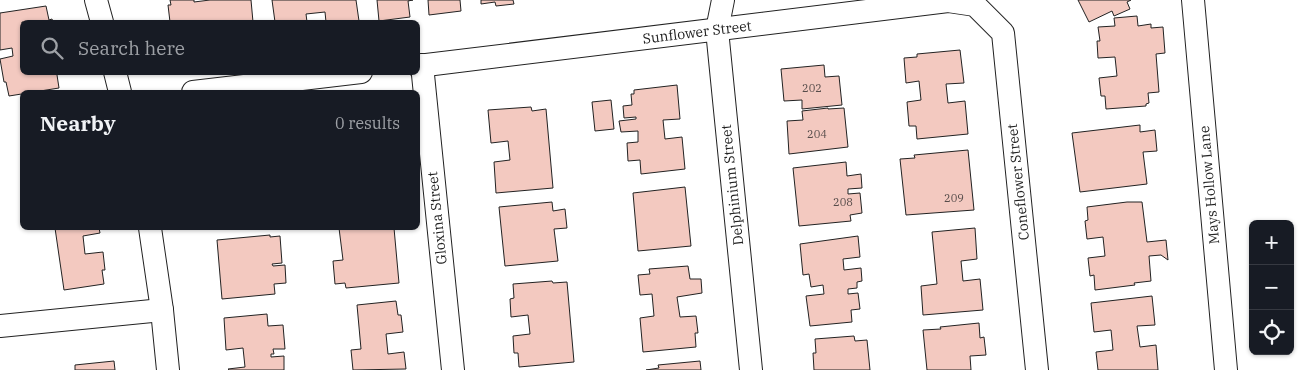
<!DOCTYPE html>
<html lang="en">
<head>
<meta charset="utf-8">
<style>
  body { margin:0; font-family:"IBM Plex Serif",serif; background:#242831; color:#f1f3f6 }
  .controls { position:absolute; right:15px; bottom:15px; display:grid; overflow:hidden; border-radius:8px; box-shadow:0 1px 4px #0004 }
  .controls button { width:45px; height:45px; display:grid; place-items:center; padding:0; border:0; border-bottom:1px solid #363941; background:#171b24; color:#f1f3f6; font:25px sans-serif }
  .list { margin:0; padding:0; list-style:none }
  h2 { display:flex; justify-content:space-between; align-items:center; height:65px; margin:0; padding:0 20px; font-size:21px }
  h2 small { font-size:16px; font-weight:400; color:#9ea1a6 }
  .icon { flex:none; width:28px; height:28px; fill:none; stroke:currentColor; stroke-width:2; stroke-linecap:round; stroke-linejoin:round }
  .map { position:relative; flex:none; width:1309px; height:370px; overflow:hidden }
  .search { position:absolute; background:#171b24; box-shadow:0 1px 4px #0004; left:20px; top:20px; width:400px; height:55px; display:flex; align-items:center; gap:12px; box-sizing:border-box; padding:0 18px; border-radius:8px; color:#9ea1a6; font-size:19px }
  .panel { position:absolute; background:#171b24; box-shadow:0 1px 4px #0004; left:20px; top:90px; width:400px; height:140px; border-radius:8px }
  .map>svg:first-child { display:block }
  .building { fill:#f3c9c0; stroke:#222 }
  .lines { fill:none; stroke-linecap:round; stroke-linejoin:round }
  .minor-casing { stroke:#222; stroke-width:24 }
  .minor { stroke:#fff; stroke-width:22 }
  .labels { text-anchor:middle; stroke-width:4; stroke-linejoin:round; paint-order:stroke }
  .number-label { font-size:11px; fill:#564c4a }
  .street-label { font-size:14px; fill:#222; stroke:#fff }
</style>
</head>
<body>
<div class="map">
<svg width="1309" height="370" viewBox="0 0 1309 370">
  <rect width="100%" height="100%" fill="#fff"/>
  <!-- building -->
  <g class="building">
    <path d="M170 0H194V2L210 0H251L253 22H170L168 5H171Z"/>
    <path d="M272 0H356L359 21 326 22 325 12 306 14 307 22H275Z"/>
    <path d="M377 0H413L408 1 410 17 379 21Z"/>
    <path d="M428 0H460L461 11 429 15Z"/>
    <path d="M481 0H513L514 4 496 6 495 2 481 4Z"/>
    <path d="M1078 0H1131L1127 2 1130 9 1114 16 1112 11 1089 22Z"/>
    <path d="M46 6 49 20 52 19 53 22H22V72H60L57 75 59 88 9 96 6 82H4L0 59 13 56 12 48 0 50V13Z"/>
    <path d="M1137 16 1138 26 1151 24V28L1163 27 1165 53 1156 54 1159 92 1148 93 1149 103 1146 104V106L1106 109 1105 96H1101L1099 78 1117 76 1115 57 1098 58 1097 41H1100L1098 27 1115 26 1114 18Z"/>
    <path d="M960 50 964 83 946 84 948 103 965 101 968 134 917 139 916 126H909L907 102 921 100 919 81 906 83 904 58 917 57V54Z"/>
    <path d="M824 65 825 77 839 76 842 105 802 109V100L784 101 781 69Z"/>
    <path d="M677 85 680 119 663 120 665 139 682 137 685 169 641 174 640 160 628 161 627 143 638 142V131L621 132 619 121 636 119V117L624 118 623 106 632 105 631 94H634V90Z"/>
    <path d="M611 100 614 129 595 131 592 102Z"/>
    <path d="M531 107 532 111 546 109 553 188 496 193 494 162 510 160 508 141 491 143 488 110Z"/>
    <path d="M828 108V109L844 108 848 147 789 154 787 121 803 120 802 111Z"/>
    <path d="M1140 125V132L1155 130 1157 151 1143 152 1147 184 1080 192 1072 133Z"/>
    <path d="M968 150 974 210 906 215 900 159 915 158 914 155Z"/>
    <path d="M846 162 847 176 861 174 862 188 848 189V194L860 193 862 213 850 215 851 221 799 226 793 168Z"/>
    <path d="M685 187 691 246 638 251 633 193Z"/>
    <path d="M552 202 553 211 565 209 567 228 554 229 558 261 505 266 499 207Z"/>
    <path d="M1127 202H1142L1147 242 1166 240 1168 260 1161 255 1149 256 1151 281 1134 283 1135 285 1095 290 1094 275 1090 276 1088 258 1105 256 1103 237 1087 239 1085 221 1088 220 1087 207Z"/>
    <path d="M55 228H99L100 233 83 236 85 254 103 252 105 270H102L104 284 64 290Z"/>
    <path d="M339 228H394L399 283 346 288 345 283 335 284 333 261 343 260Z"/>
    <path d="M975 228 977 259 961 261 963 281 980 279 983 310 923 315 921 286 937 284 932 232Z"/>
    <path d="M270 235V237L280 236 282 263 272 264 273 266 285 265 286 283 274 284 275 294 222 299 217 240Z"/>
    <path d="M858 236 860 257 843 259 844 270 861 268 862 281 857 282V288L848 289V294L858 293 860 309 851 310 852 322 810 326 806 296 824 294 823 285 811 287 809 274 803 275 800 244Z"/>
    <path d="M688 266 690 279H701L702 293 677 297 680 317 696 316 698 333H695L696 347 643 352 640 318 654 316 652 294 640 295 638 275 650 274 649 269Z"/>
    <path d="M552 281 553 283 567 282 574 362 519 367 518 353H514L513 336 530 334 528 315 511 317 510 299 514 298 513 284Z"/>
    <path d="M1152 296 1155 325 1137 326 1140 347 1156 345 1158 370H1098L1096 352 1113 350 1111 330 1094 332 1091 303Z"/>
    <path d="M396 301 398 315H401L403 332 386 334 388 354 404 352 406 369 353 370 351 350 361 349 357 305Z"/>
    <path d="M267 314 268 326 283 325 285 349H273L274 354H271V357L284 356V370H229L228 369 245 367 243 348 226 350 224 318Z"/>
    <path d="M979 323 980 338 984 337 986 355 970 356 971 370H927L923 330 941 329 940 327Z"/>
    <path d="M854 336 855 341 867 340 870 370H814L813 353H816L815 339Z"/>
    <path d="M114 361 115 370H75V365Z"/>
    <path d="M700 361 701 370H646L659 368 658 365Z"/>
  </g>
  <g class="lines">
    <!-- minor casing -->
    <g class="minor-casing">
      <g id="minor">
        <path d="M96 0 102 22"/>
        <path d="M723 0 717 30 751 370"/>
        <path d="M1193 0 1226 370"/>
        <path d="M422 65 453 370"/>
        <path d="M418 66 948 1 975 5 1003 33 1037 370"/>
        <path d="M115 72 120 92"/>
        <path d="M193 92 361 72"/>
        <path d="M150 228 162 310 168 370"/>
        <path d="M0 326 162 310"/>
      </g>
    </g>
    <!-- minor -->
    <use href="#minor" class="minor"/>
  </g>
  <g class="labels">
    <!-- number labels -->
    <g class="number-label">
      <text x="812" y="92">202</text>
      <text x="817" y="138">204</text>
      <text x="954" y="202">209</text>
      <text x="843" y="206">208</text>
    </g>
    <!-- street labels -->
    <g class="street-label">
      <text transform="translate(697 32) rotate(-7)" y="5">Sunflower Street</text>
      <text transform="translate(1018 182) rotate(-96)" y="5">Coneflower Street</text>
      <text transform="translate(732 185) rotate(-96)" y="5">Delphinium Street</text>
      <text transform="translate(1209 185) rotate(-95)" y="5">Mays Hollow Lane</text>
      <text transform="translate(437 218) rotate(-96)" y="5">Gloxina Street</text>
    </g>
  </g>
</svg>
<div class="controls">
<button>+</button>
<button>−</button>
<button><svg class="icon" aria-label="locate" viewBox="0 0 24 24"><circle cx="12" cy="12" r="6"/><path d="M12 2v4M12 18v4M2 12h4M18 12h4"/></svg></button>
</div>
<div class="search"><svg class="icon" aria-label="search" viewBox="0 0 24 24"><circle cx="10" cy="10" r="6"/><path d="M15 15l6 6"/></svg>Search here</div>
<section class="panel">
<h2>Nearby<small>0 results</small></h2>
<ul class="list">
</ul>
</section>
</div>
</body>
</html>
